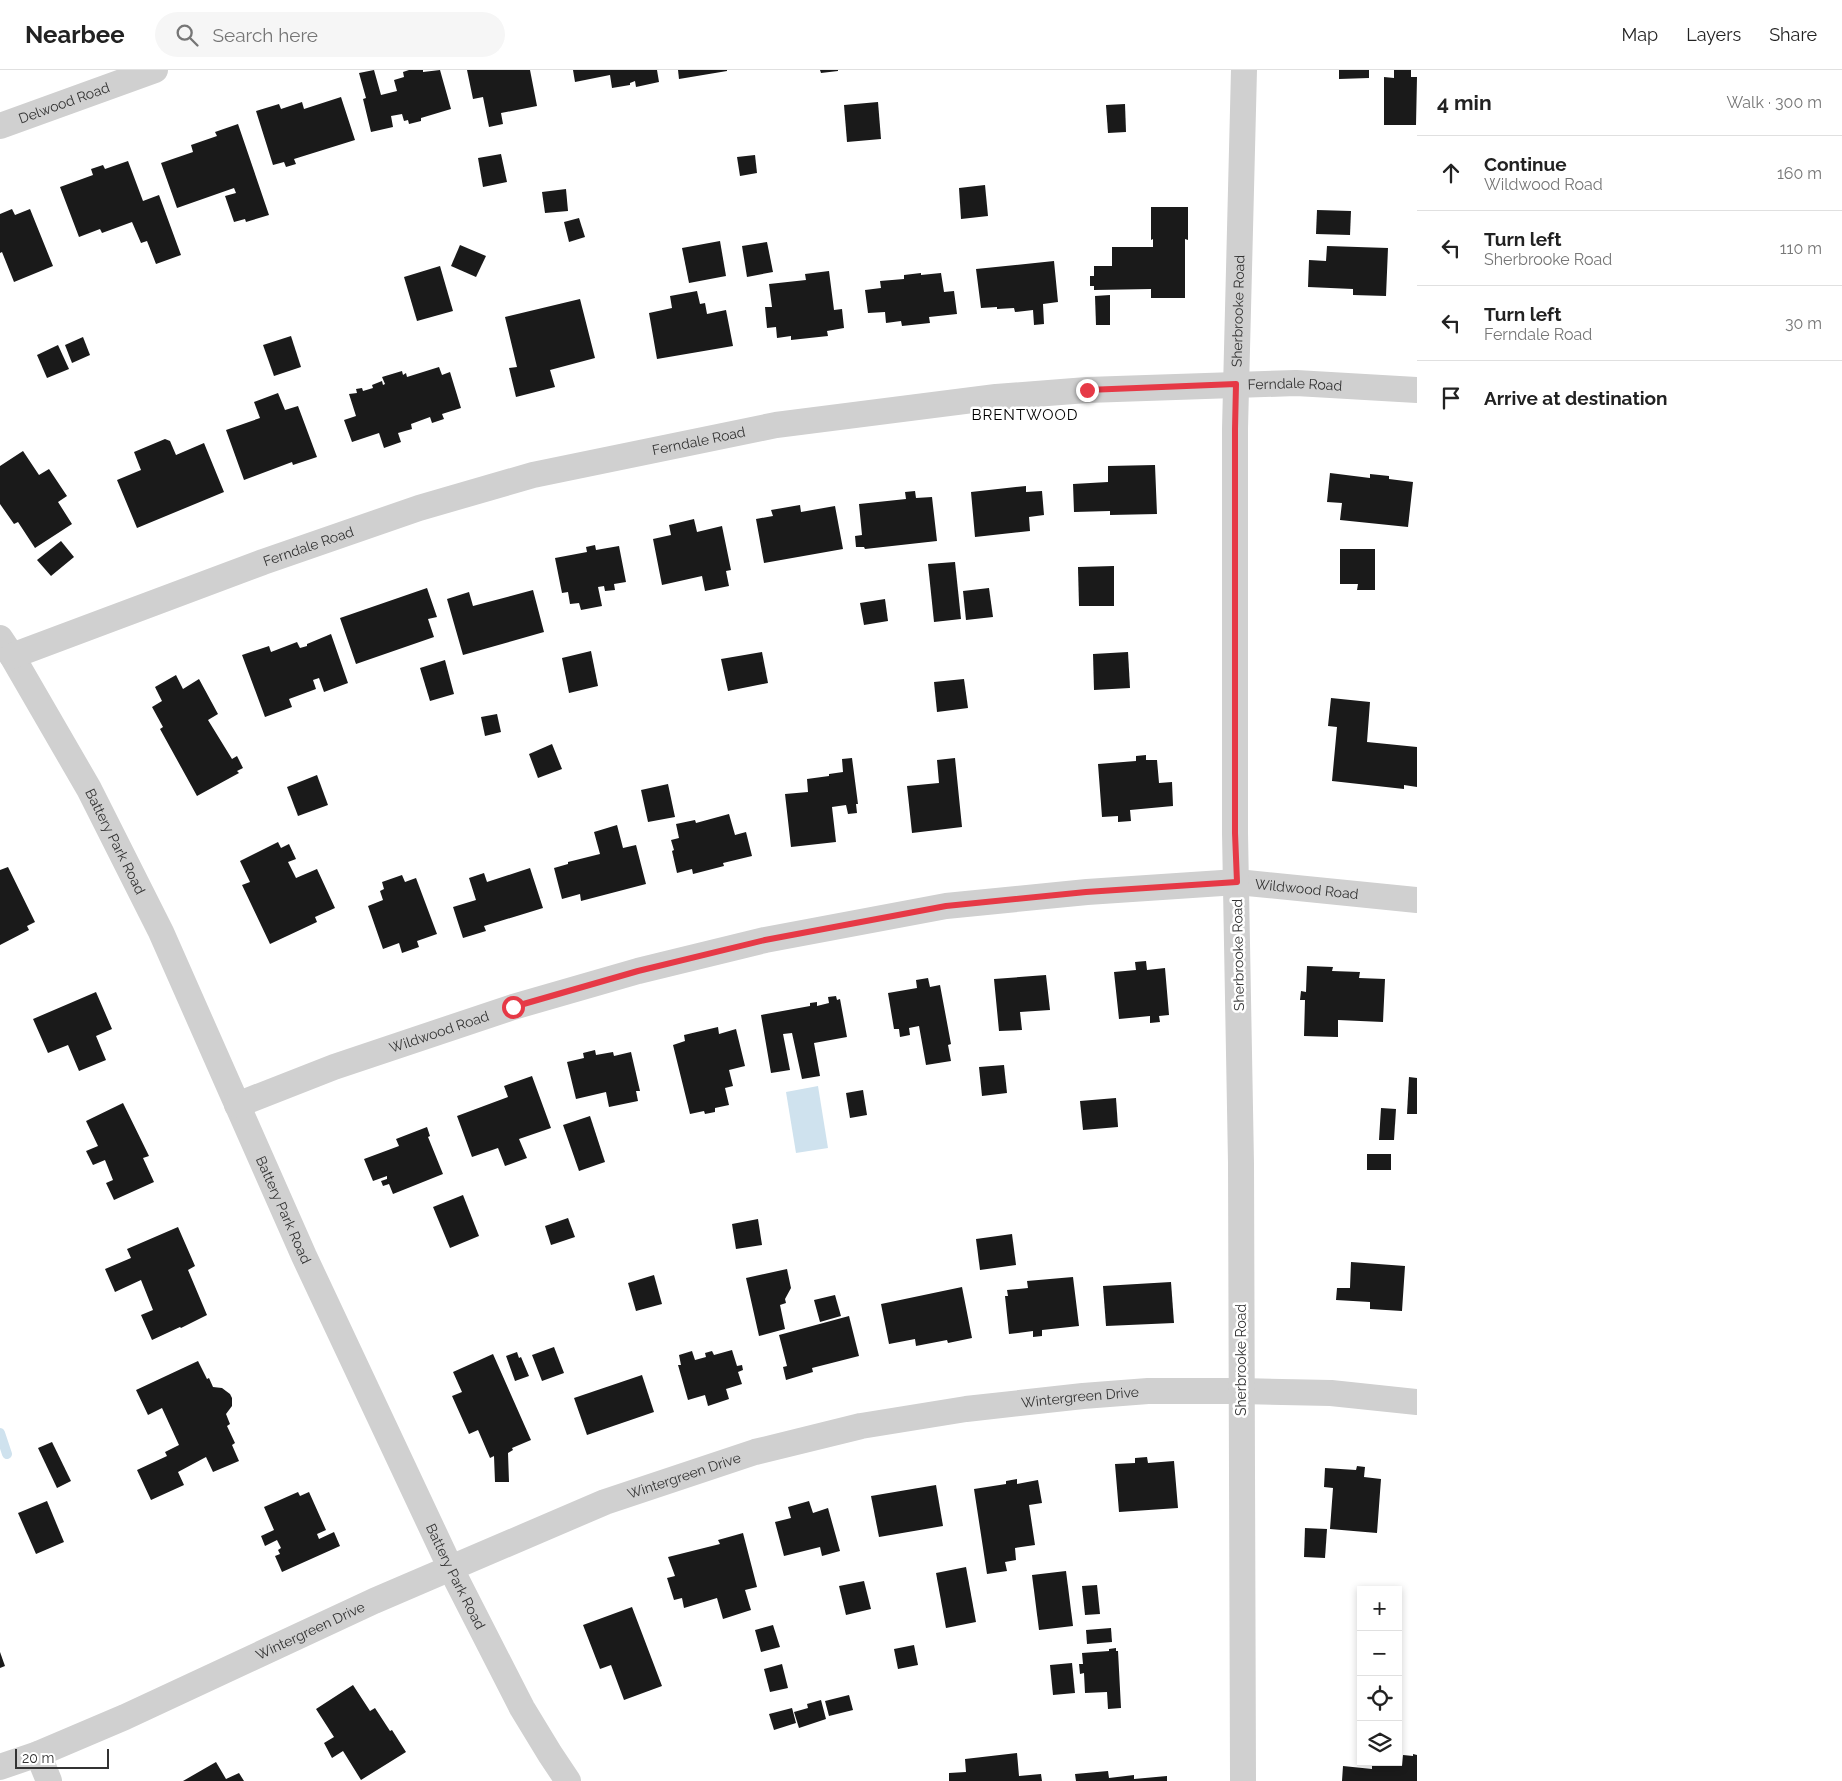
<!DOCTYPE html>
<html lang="en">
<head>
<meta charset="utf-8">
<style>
  body { margin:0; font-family:Raleway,sans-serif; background:#f6f6f6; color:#222 }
  .controls { position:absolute; right:15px; bottom:15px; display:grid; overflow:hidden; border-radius:0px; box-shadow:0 2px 8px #0003 }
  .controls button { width:45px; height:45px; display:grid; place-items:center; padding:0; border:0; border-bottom:1px solid #e0e0e0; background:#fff; color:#222; font:25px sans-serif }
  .scale { position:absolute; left:15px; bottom:12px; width:94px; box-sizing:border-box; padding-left:5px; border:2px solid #333; border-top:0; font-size:14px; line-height:18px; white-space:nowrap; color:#333; -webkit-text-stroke:4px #fff; paint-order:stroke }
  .stop { position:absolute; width:15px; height:15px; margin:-11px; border:4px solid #e63946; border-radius:50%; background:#fff }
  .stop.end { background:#e63946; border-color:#fff; box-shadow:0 1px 5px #0008 }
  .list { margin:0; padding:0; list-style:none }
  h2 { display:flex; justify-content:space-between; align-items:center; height:65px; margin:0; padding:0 20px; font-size:21px }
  h2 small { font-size:16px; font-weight:400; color:#767676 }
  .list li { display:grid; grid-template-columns:32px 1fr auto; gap:15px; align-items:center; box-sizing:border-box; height:75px; padding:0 20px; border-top:1px solid #e0e0e0 }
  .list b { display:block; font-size:19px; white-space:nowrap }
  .list p { margin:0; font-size:16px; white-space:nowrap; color:#767676 }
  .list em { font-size:16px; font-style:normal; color:#767676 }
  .icon { flex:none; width:28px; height:28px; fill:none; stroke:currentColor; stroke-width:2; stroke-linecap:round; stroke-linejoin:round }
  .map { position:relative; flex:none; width:1417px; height:1711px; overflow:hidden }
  header { display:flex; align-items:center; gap:30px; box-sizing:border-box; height:70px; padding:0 25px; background:#fff; border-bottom:1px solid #e0e0e0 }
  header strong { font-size:24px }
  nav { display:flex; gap:28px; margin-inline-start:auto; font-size:18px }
  .search { width:350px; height:45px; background:#f6f6f6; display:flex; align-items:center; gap:12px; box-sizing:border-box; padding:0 18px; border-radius:28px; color:#767676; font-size:19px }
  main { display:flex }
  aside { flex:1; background:#fff }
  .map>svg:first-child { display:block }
  .water { fill:#cfe2ee }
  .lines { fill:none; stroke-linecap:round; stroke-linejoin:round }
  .stream { stroke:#cfe2ee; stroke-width:10 }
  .building { fill:#1a1a1a }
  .street { stroke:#d0d0d0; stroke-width:26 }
  .route { stroke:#e63946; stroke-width:6 }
  .labels { text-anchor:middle; stroke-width:5; stroke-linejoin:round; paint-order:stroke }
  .street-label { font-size:14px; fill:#333; stroke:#fff }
  .neighbourhood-label { font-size:15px; letter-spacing:1px; fill:#000; stroke:#fff }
</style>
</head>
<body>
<header>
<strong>Nearbee</strong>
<div class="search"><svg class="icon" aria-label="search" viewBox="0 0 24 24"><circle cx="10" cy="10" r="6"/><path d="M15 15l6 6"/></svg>Search here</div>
<nav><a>Map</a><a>Layers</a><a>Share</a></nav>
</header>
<main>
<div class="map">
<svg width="1417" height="1711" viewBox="0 0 1417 1711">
  <rect width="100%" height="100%" fill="#fff"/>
  <!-- water -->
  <path class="water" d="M818 1016 828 1078 796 1083 786 1022Z"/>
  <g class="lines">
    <!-- stream -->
    <path class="stream" d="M0 1363 7 1384"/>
  </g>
  <!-- building -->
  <g class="building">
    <path d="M374 0 381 25 397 21 394 10 404 7 403 2 409 0H423V2L440 0 451 39 421 48V51L409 54 408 50 404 51 402 44 391 46 393 57 371 62 363 29 366 28 359 3Z"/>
    <path d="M467 0H530L537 36 501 43 503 54 489 57 483 27 473 29Z"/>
    <path d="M573 0H657L659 12 636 17 635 11 630 13V15L612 18 610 5 575 12Z"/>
    <path d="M678 0H727V1L679 9Z"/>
    <path d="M820 0H838V1L821 3Z"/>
    <path d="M1339 0H1369V8L1339 9Z"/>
    <path d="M1394 0H1411V7H1417L1416 55H1384V7L1394 8Z"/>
    <path d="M341 27 355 70 294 89 296 94 286 97 284 92 273 95 256 41 279 34 281 39 302 32 304 39Z"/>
    <path d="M878 32 881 69 847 72 844 35Z"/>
    <path d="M1125 34 1126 62 1108 63 1106 35Z"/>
    <path d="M238 54 269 145 246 152 245 149 234 152 225 126 236 123 234 118 177 138 161 93 193 82 191 75 217 66 215 62Z"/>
    <path d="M501 84 507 112 483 117 478 88Z"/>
    <path d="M755 85 757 103 740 106 737 87Z"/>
    <path d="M128 91 143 131 159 125 181 185 156 194 147 171 141 173 132 152 102 163 100 159 79 167 60 117 93 105 91 99 103 95 105 99Z"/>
    <path d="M985 115 988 146 961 149 959 118Z"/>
    <path d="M566 119 568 141 545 143 542 122Z"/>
    <path d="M1151 137H1188V170L1185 169V228H1151V219L1094 220V216H1090V206H1094V196H1112V177H1153V169L1151 170Z"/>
    <path d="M12 139 15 145 30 139 53 196 14 212 2 182 0 183V144Z"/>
    <path d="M1317 140 1351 141 1350 165 1316 164Z"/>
    <path d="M579 148 585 167 569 172 564 152Z"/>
    <path d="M720 171 726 206 689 213 682 178Z"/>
    <path d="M767 172 773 202 747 207 742 176Z"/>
    <path d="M460 175 486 186 476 207 451 196Z"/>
    <path d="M1327 176 1388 178 1386 226 1353 225V219L1308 217 1309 190 1326 191Z"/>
    <path d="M1054 191 1058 232 1043 234 1044 254 1034 255 1033 240 1015 242 1014 238 997 239V237L981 238 976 199Z"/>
    <path d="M440 196 453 241 417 251 404 207Z"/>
    <path d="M829 201 834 240 842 239 844 258 827 261 828 266 791 270V266L777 268 776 257 767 258 765 237H772L769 214 806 210 805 204Z"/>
    <path d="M921 203V205L941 203 944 222 954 221 957 244 929 247 930 253 902 256 901 251 886 253 885 242 868 243 865 220 881 218 880 211 904 209V205Z"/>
    <path d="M697 221 700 234 705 233 707 244 726 240 733 276 657 289 649 243 672 238 670 226Z"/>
    <path d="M1110 225V255H1096L1095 226Z"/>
    <path d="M580 229 595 288 550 300 555 317 516 327 509 298 517 297 505 247Z"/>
    <path d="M291 266 301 297 274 306 263 275Z"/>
    <path d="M83 267 90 285 72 293 65 275Z"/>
    <path d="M58 275 69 299 47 308 37 285Z"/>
    <path d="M439 297 442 305 450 302 461 338 442 344 444 349 432 353 430 347 411 354 412 359 398 363 401 372 384 378 379 363 352 372 344 350 356 346 349 324 357 323 356 319 362 318 363 321 373 318 372 315 382 311 383 315 385 314 382 307 402 301 403 305 406 303 407 307Z"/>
    <path d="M278 323 285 340 298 336 317 387 293 395 292 392 244 410 226 360 260 348 254 332Z"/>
    <path d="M165 369 170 371 176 385 204 373 224 422 137 458 117 410 141 400 134 382Z"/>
    <path d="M23 381 39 405 49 399 67 426 58 432 72 454 35 478 18 452 14 454 0 434V396Z"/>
    <path d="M1155 395 1157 444 1110 445V441L1074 442 1073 414 1108 412V396Z"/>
    <path d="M1330 403 1370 408V404L1389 406V409L1413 412 1408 457 1340 450 1342 433 1327 432Z"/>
    <path d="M1026 416V422L1042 421 1044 445 1029 447 1030 461 975 467 971 422Z"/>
    <path d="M915 421 916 428 932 427 937 471 865 479 864 477H856L855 466 862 465 859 434 906 429 905 422Z"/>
    <path d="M800 435 801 442 835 436 843 479 764 493 756 449 773 446 771 440Z"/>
    <path d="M694 449 697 462 722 456 731 500 726 501 729 516 705 521 702 506 662 515 653 469 671 465 669 455Z"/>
    <path d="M61 471 74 487 51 506 37 490Z"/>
    <path d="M595 475 596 480 619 476 626 512 614 514 615 520 605 521 604 516 598 517 602 536 581 540 579 533 570 534 568 522 562 523 555 488 587 482 586 477Z"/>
    <path d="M1340 479H1375V520H1357L1358 514H1340Z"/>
    <path d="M955 492 961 549 934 552 928 494Z"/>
    <path d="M1114 496V536H1079L1078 497Z"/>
    <path d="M427 518 437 547 428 549 434 567 356 594 340 548Z"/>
    <path d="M989 518 993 547 966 550 963 521Z"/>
    <path d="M533 520 544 562 463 585 447 529 469 522 473 536Z"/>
    <path d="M885 529 888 551 864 555 860 533Z"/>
    <path d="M331 564 348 613 324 622 319 608 313 610 316 619 289 629 292 637 265 647 242 585 269 576 271 582 297 572 300 578 307 576V574Z"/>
    <path d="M591 581 598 616 569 623 562 588Z"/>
    <path d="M762 582 768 613 728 621 721 589Z"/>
    <path d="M1128 582 1130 618 1094 620 1093 584Z"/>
    <path d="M445 590 454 624 430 631 420 598Z"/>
    <path d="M176 605 183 619 199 609 218 644 208 650 232 689 237 686 243 698 237 701 239 703 197 726 160 659 163 657 152 637 162 631 155 617Z"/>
    <path d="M964 609 968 638 937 642 934 612Z"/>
    <path d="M1331 628 1370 632 1367 672 1417 677V717L1404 715V719L1332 711 1337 657 1328 656Z"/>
    <path d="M497 644 501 662 485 666 481 647Z"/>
    <path d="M552 674 562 699 538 708 529 684Z"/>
    <path d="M1146 685V690H1157L1159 713 1172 712 1173 736 1130 740 1131 751 1118 752V746L1102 747 1098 694 1136 691V686Z"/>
    <path d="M852 688 858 734H856L857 743 848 744 846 735 832 737 836 772 791 777 785 724 808 722 807 709 829 706V704L843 702 842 689Z"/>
    <path d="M955 688 962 757 912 763 907 716 939 713 937 690Z"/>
    <path d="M317 705 328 735 298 746 287 717Z"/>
    <path d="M668 714 675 747 648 752 641 720Z"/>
    <path d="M729 744 735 765 746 762 752 786 723 793 724 796 693 804 692 799 677 803 672 781 674 780 671 770 679 768 676 754 695 750 696 753Z"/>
    <path d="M617 755 623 778 636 775 646 814 581 831 580 824 562 829 554 798 568 794V792L600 784 594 762Z"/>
    <path d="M278 772 281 778 289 774 296 789 288 792 296 808 317 799 335 838 315 847 317 852 270 874 242 815 250 812 240 791Z"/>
    <path d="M8 797 35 852 27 856 29 860 0 875V800Z"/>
    <path d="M530 798 543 838 484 856 486 861 463 868 453 837 476 830 469 808 484 803 487 812Z"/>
    <path d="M402 805 405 812 416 808 437 864 417 871 419 877 402 883 399 873 383 879 368 836 383 830 380 821 384 819 382 812Z"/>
    <path d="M1146 891 1147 900 1165 898 1169 945 1159 946 1160 952 1150 953V946L1119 949 1114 902 1136 900 1135 892Z"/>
    <path d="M1307 896 1333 897 1332 901 1360 902 1359 908 1385 909 1383 952 1338 950V967L1304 966 1305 930H1300L1301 921 1306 922Z"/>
    <path d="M1046 905 1050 940 1020 942 1022 960 999 961 994 909Z"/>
    <path d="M928 908 930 917 940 915 951 974 948 975 951 991 926 995 919 956 909 958 910 965 900 967 899 959H894L888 923 917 918 916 910Z"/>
    <path d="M96 922 112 959 96 966 106 990 79 1001 68 975 48 983 33 949Z"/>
    <path d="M836 926 837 930 840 929 847 967 814 973 820 1006 802 1009 792 963 783 964 790 1000 771 1003 761 945 810 936V933L817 932V936L829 933 828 927Z"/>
    <path d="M718 957 719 964 736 959 745 996 729 1000 733 1016 725 1018 729 1035 715 1038V1042L705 1044 704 1041 690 1044 673 975 685 971 684 965Z"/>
    <path d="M595 980 596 985 613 982 614 986 631 982 640 1021H636L638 1031 609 1037 606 1022 576 1029 567 992 584 988 583 983Z"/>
    <path d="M1004 995 1007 1023 982 1026 979 997Z"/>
    <path d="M532 1006 551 1058 519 1069 527 1088 505 1096 498 1078 472 1087 457 1046 508 1027 504 1016Z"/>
    <path d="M1409 1007 1417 1008V1044H1407Z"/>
    <path d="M863 1020 867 1045 850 1048 846 1023Z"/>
    <path d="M1116 1028 1118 1057 1083 1060 1080 1031Z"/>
    <path d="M123 1033 149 1086 143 1088 154 1112 114 1130 106 1113 113 1110 105 1090 93 1095 86 1081 98 1076 86 1051Z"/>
    <path d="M1381 1038 1396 1039 1394 1070H1379Z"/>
    <path d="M590 1046 605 1092 579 1101 563 1055Z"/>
    <path d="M427 1057 430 1066 428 1067 443 1104 393 1124 389 1114 383 1116 381 1111 387 1109V1106L373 1111 364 1089 399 1076 396 1069Z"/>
    <rect x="1367" y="1084" width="24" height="16"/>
    <path d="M463 1125 479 1166 450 1178 433 1137Z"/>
    <path d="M568 1148 575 1167 551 1175 545 1156Z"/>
    <path d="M758 1149 762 1175 736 1179 732 1154Z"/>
    <path d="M178 1157 195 1196 188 1200 207 1245 181 1258 180 1257 152 1270 141 1245 153 1240 141 1210 115 1222 105 1199 131 1188 127 1179Z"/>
    <path d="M1012 1164 1016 1195 980 1200 976 1169Z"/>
    <path d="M1351 1192 1405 1196 1402 1241 1370 1239V1232L1336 1230 1337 1218H1350Z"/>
    <path d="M787 1199 791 1218 785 1229 786 1233 780 1235 785 1259 759 1266 746 1208Z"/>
    <path d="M654 1205 662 1234 636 1241 628 1213Z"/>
    <path d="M1073 1207 1079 1256 1042 1260V1266L1033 1267V1261L1009 1264 1005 1226H1008L1007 1220 1028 1218 1027 1211Z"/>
    <path d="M1171 1212 1174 1253 1106 1256 1103 1216Z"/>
    <path d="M962 1217 972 1268 948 1273 947 1270 916 1276 915 1269 889 1274 881 1234Z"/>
    <path d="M835 1225 841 1246 820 1252 814 1230Z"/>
    <path d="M849 1246 859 1286 812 1298 813 1302 786 1310 783 1297 787 1296 779 1265Z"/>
    <path d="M554 1277 564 1303 542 1311 532 1285Z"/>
    <path d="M732 1280 737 1296 742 1295 743 1300 738 1302 742 1314 726 1319 729 1329 708 1336 705 1325 688 1330 678 1295H681L679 1285 692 1281 695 1290 706 1287 705 1283 712 1281 714 1285Z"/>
    <path d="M517 1282 519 1288 521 1287 529 1306 515 1311 506 1286Z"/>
    <path d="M493 1284 531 1370 512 1378 513 1380 508 1383 509 1412H495L494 1386 490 1388 478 1360 469 1364 452 1326 462 1322 453 1302Z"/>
    <path d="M198 1291 207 1309 209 1308 213 1317 222 1318 230 1324 232 1328V1336L226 1344 230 1354 227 1356 235 1373 232 1375 239 1391 213 1402 206 1387 178 1402 184 1415 151 1430 137 1400 167 1386 165 1382 179 1375 162 1338 148 1345 136 1320Z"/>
    <path d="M642 1305 654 1342 587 1365 574 1328Z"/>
    <path d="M52 1372 71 1411 57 1418 38 1378Z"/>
    <path d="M1147 1387 1148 1393 1174 1391 1178 1438 1119 1442 1115 1394 1135 1393V1388Z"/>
    <path d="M1357 1396 1365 1397 1364 1407 1381 1409 1377 1463 1330 1459 1333 1418 1324 1417 1325 1398 1356 1400Z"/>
    <path d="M1017 1409V1414L1038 1410 1042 1433 1029 1435 1035 1475 1015 1478 1016 1490 1005 1492 1007 1501 987 1504 974 1419 1006 1414V1411Z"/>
    <path d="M936 1415 943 1456 879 1467 871 1426Z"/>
    <path d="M298 1422 300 1426 309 1422 326 1460 317 1464 319 1469 334 1462 340 1476 282 1502 275 1486 280 1484 278 1480 281 1478 277 1470 265 1476 261 1466 274 1460 264 1437Z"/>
    <path d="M47 1431 64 1472 36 1484 18 1443Z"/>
    <path d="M809 1431 813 1443 828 1438 840 1481 822 1486 820 1477 784 1486 775 1452 791 1448 788 1437Z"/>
    <path d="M1305 1458 1327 1459 1325 1488 1304 1487Z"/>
    <path d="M743 1463 757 1517 745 1520 751 1540 723 1549 717 1528 684 1538 682 1528 674 1530 667 1508 675 1506 668 1487 720 1474 718 1470Z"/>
    <path d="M966 1497 976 1552 946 1558 936 1503Z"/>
    <path d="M1066 1501 1073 1556 1039 1560 1032 1505Z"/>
    <path d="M864 1511 871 1539 846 1545 839 1516Z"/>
    <path d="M1097 1515 1100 1544 1085 1545 1082 1516Z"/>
    <path d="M632 1537 662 1616 624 1630 611 1595 600 1599 583 1555Z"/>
    <path d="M773 1555 780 1577 761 1582 755 1560Z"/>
    <path d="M1111 1558 1112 1572 1087 1574 1086 1560Z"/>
    <path d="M914 1575 918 1595 898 1599 894 1579Z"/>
    <path d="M1116 1578V1581H1118L1121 1638 1108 1639 1107 1622 1085 1623 1084 1603 1080 1604 1079 1594H1083L1082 1583 1109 1581V1579Z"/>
    <path d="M0 1582 5 1596 0 1598Z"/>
    <path d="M1072 1593 1075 1623 1053 1625 1050 1595Z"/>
    <path d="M782 1594 788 1618 770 1622 764 1599Z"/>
    <path d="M353 1615 370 1641 375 1638 390 1661 392 1660 406 1682 361 1710 343 1681 332 1688 324 1673 334 1667 316 1639Z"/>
    <path d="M849 1625 853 1640 829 1646 825 1631Z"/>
    <path d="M821 1630 826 1649 799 1658 794 1642 808 1638 807 1634Z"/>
    <path d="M792 1638 796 1653 774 1660 769 1644Z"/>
    <path d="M1017 1683 1019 1706 1041 1704 1042 1711H949V1703L966 1702 965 1689Z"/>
    <path d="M1413 1684 1417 1685V1711H1342L1343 1696 1372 1699V1693L1402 1696 1403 1685 1413 1686Z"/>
    <path d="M216 1692 226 1709 239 1703 244 1711H183Z"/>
    <path d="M1108 1701 1109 1708 1134 1705V1709L1167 1706V1711H1076L1075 1704Z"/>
  </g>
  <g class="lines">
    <!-- street -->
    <g class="street">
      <path id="s1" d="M0 56 155 0"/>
      <path id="s2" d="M0 568 12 586 89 719 161 862 304 1186 451 1499 522 1638 550 1684 568 1711"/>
      <path id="s3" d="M12 586 263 492 419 438 533 405 776 355 996 327 1087 320 1296 313 1417 320"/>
      <path id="s4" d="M237 1035 334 997 513 937 638 901 765 870 946 836 1087 822 1237 812 1417 830"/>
      <path d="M38 1684 49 1711"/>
      <path id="s5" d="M0 1697 38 1684 125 1647 374 1531 605 1432 755 1382 861 1356 966 1339 1083 1326 1148 1321H1241L1331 1323 1417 1332"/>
      <path id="s6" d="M1243 1711 1241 1093 1235 763V359L1244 0"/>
    </g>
  </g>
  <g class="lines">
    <!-- route -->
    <path class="route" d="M513 937 638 901 765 870 946 836 1086 822 1237 812 1235 763V359L1236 314 1087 320"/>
  </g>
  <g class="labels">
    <!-- street labels -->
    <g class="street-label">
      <text dy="5" stroke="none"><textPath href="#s1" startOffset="68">Delwood Road</textPath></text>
      <text dy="5" stroke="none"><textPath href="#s6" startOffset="1470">Sherbrooke Road</textPath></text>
      <text dy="5" stroke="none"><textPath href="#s3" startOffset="1321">Ferndale Road</textPath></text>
      <text dy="5" stroke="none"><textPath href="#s3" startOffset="721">Ferndale Road</textPath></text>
      <text dy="5" stroke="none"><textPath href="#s3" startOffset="316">Ferndale Road</textPath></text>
      <text dy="5" stroke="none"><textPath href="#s2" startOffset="234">Battery Park Road</textPath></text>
      <text dy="5" stroke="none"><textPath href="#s4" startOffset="1100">Wildwood Road</textPath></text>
      <text transform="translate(1238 885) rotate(-91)" y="5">Sherbrooke Road</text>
      <text dy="5" stroke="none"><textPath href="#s4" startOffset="215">Wildwood Road</textPath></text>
      <text dy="5" stroke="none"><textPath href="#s2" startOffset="639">Battery Park Road</textPath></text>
      <text transform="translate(1241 1290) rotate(-90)" y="5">Sherbrooke Road</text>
      <text dy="5" stroke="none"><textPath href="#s5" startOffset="1149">Wintergreen Drive</textPath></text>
      <text dy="5" stroke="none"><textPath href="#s5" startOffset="744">Wintergreen Drive</textPath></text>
      <text dy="5" stroke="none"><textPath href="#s2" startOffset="1044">Battery Park Road</textPath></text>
      <text dy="5" stroke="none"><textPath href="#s5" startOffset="339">Wintergreen Drive</textPath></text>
    </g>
    <!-- neighbourhood labels -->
    <g class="neighbourhood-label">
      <text x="1025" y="350">BRENTWOOD</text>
    </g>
  </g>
</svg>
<div class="controls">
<button>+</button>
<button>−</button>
<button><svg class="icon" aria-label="locate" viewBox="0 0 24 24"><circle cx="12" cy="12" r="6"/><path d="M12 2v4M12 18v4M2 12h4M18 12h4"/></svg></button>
<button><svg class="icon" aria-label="layers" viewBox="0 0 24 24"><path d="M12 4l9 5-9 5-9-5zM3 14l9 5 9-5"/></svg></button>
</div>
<div class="scale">20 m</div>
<div class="stop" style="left:513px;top:937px"></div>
<div class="stop end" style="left:1087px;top:320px"></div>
</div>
<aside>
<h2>4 min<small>Walk · 300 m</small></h2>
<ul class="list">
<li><svg class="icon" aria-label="ahead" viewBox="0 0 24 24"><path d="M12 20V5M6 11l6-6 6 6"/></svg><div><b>Continue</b><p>Wildwood Road</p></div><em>160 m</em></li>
<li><svg class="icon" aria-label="left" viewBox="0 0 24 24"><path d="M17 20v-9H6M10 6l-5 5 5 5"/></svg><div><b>Turn left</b><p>Sherbrooke Road</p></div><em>110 m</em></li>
<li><svg class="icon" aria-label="left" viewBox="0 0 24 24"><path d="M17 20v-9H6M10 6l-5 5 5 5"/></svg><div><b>Turn left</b><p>Ferndale Road</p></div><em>30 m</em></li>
<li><svg class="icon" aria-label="arrive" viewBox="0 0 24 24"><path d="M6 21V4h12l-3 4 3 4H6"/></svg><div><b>Arrive at destination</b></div></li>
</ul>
</aside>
</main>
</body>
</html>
